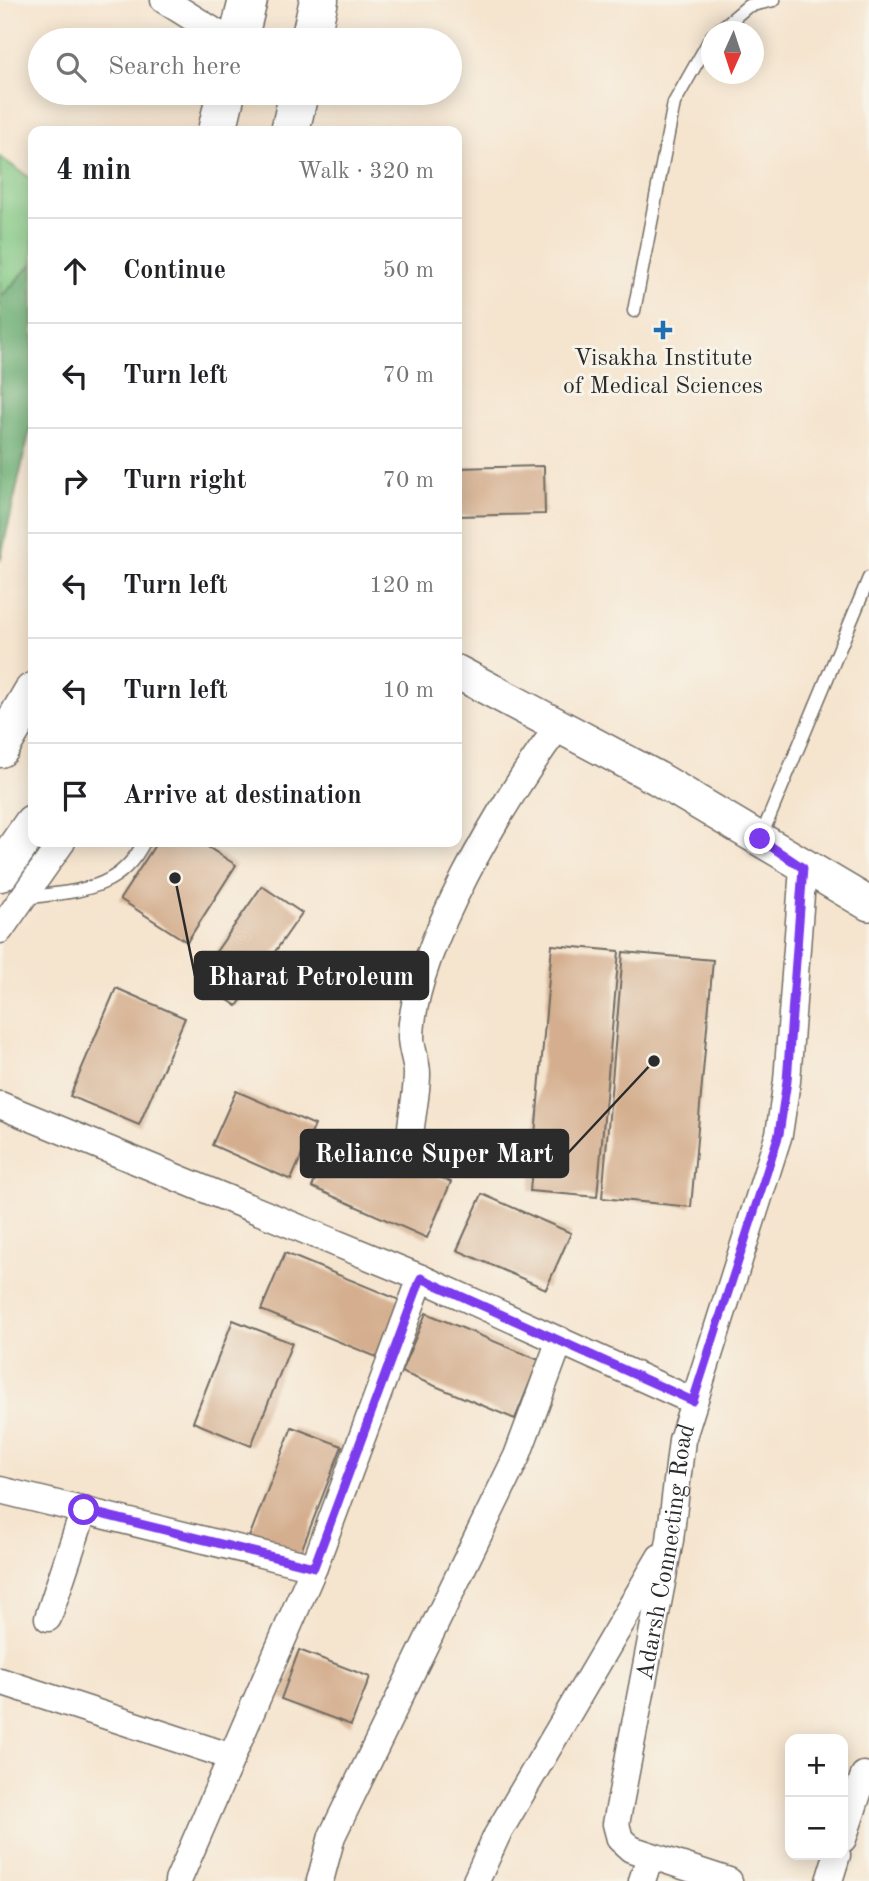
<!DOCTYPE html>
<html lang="en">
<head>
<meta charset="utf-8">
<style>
  body { margin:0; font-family:"Old Standard TT",serif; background:#f2f2f2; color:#202124 }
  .controls { position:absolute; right:21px; bottom:21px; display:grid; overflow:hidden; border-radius:14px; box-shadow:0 4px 18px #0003 }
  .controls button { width:63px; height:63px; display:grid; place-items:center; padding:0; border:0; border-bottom:2px solid #e0e0e0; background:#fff; color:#202124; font:35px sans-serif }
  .compass { position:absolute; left:701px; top:21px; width:63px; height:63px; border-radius:50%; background:#fff; box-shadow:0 4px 18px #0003; rotate:183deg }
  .stop { position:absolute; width:21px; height:21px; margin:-16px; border:5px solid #7c3aed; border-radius:50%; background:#fff }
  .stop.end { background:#7c3aed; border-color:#fff; box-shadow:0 2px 7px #0008 }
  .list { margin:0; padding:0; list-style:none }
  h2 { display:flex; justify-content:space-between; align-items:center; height:91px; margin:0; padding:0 28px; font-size:30px }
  h2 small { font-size:23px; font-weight:400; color:#757577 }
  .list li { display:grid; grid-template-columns:46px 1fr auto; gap:21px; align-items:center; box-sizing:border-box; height:105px; padding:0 28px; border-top:2px solid #e0e0e0 }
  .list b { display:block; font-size:26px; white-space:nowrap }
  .list em { font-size:23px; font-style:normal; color:#757577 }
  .icon { flex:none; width:38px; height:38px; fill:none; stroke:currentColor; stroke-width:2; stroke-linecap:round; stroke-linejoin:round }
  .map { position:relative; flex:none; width:869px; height:1881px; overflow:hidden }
  .search { position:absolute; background:#fff; box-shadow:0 4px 18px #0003; left:28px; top:28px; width:434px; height:77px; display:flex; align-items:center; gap:18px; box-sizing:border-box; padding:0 24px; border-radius:38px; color:#757577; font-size:26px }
  .panel { position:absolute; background:#fff; box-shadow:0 4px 18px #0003; left:28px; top:126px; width:434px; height:721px; border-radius:14px }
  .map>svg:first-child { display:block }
  .green { fill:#81c883; stroke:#567a57; stroke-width:2 }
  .forest { fill:#68ac71; stroke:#4a6c4e; stroke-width:2 }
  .building { fill:#d4ae8e }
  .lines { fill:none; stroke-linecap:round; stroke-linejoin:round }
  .service-casing { stroke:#726c64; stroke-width:15 }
  .minor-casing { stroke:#726c64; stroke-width:29 }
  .tertiary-casing { stroke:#726c64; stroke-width:36 }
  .primary-casing { stroke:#726c64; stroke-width:41 }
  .service { stroke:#fff; stroke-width:12 }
  .minor { stroke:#fff; stroke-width:26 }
  .tertiary { stroke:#fff; stroke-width:33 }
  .primary { stroke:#fff; stroke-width:38 }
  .route { stroke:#7c3aed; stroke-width:9 }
  .poi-dot { fill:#1f6fb2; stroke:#f7f3e8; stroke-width:2.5 }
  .labels { text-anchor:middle; stroke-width:6; stroke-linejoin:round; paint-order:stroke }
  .poi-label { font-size:24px; fill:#2b2b2b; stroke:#f7f3e8 }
  .street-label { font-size:24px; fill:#2b2b2b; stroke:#f7f3e8 }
  .leader { fill:none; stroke:#2b2b2b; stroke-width:2.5 }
  .callout-dot { fill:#2b2b2b; stroke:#f7f3e8; stroke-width:2.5 }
  .callout { fill:#2b2b2b; stroke:#2b2b2b; stroke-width:2.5 }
  .callout-label { font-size:26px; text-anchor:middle; font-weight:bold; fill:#fff }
</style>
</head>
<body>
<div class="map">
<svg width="869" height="1881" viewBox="0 0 869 1881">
  <rect width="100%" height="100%" fill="#f7f3e8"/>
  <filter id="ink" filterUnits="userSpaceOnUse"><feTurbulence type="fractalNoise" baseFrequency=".0143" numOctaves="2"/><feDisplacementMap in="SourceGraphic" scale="14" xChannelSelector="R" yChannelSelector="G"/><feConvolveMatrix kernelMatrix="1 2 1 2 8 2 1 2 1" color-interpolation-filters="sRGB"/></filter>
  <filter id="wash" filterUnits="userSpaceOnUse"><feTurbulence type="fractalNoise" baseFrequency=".00686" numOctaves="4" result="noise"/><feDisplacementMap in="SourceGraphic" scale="28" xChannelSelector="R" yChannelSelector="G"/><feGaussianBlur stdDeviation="1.57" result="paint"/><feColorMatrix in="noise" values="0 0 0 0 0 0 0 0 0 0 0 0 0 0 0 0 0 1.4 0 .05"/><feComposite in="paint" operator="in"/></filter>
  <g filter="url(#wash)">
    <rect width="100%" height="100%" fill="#f5e4ce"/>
    <!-- green -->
    <path class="green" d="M0 157 33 180V263L0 298Z"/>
    <!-- forest -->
    <path class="forest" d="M33 263V417L0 561V298Z"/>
    <g id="blocks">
      <!-- building -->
      <g class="building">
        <path d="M544 466 545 514 457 516V468Z"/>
        <path d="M157 842H200L236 865 187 942 120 899Z"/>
        <path d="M262 886 302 913 237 1006 197 979Z"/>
        <path d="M552 945 619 951 597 1197 530 1191Z"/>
        <path d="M623 952 713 960 691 1207 602 1198Z"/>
        <path d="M116 988 185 1018 139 1125 70 1096Z"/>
        <path d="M236 1091 315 1125 291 1180 212 1145Z"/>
        <path d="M337 1132 451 1182 427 1238 312 1187Z"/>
        <path d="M482 1194 571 1233 546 1289 457 1250Z"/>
        <path d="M285 1253 402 1301 379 1358 261 1310Z"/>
        <path d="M426 1313 539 1360 515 1419 401 1372Z"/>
        <path d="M233 1320 292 1343 251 1446 193 1422Z"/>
        <path d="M292 1427 342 1446 298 1559 248 1540Z"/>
        <path d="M299 1650 370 1677 351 1725 281 1699Z"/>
      </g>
    </g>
  </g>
  <g filter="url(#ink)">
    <use href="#blocks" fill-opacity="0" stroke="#726c64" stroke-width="2"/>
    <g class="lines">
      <!-- service casing -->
      <g class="service-casing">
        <g id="service">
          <path d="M717 32 748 6 774 0"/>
          <path d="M634 311 674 103 712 36"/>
          <path d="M760 839 869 578"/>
          <path d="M26 898C76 890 118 893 144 842"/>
        </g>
      </g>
      <!-- minor casing -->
      <g class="minor-casing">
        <g id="minor">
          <path d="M164 0 228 40"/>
          <path d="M0 930 62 842"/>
          <path d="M0 1105 421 1278 693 1401"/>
          <path d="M411 1127C413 1110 417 1091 417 1074 417 1062 411 1049 411 1037 413 949 505 797 558 727"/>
          <path d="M0 1490 314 1567"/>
          <path d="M48 1618 84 1510"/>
          <path d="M0 1681 232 1757"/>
          <path d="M843 1839 864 1775"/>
          <path d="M178 1881 314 1567 421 1278"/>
          <path d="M320 1881 332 1836 517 1456 560 1340"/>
          <path d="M476 1881 497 1835 660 1557"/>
          <path d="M642 1881 650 1856"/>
          <path id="s1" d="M729 1881 631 1849 620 1839 616 1824 670 1540 682 1440 779 1134 787 1081 803 868"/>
          <path d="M829 1881 837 1855"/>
        </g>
      </g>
      <!-- tertiary casing -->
      <g class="tertiary-casing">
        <path id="tertiary" d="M457 672 657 778 869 904"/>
      </g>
      <!-- primary casing -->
      <g class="primary-casing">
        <g id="primary">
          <path d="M238 40 248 0"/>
          <path d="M310 40 319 0"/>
          <path d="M217 131 226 93"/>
          <path d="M290 131 299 93"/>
          <path d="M0 748 33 692"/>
          <path d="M0 872 33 824"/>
        </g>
      </g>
      <!-- service -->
      <use href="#service" class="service"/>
      <!-- minor -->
      <use href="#minor" class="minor"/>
      <!-- tertiary -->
      <use href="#tertiary" class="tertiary"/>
      <!-- primary -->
      <use href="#primary" class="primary"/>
    </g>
  </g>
  <g class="lines" filter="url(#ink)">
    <!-- route -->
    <path class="route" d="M84 1510 314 1567 421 1278 693 1401 779 1134 787 1081 803 868 760 839"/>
  </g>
  <!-- markers -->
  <path class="poi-dot" d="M659.5 319.5h7v7h7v7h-7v7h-7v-7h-7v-7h7z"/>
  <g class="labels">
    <!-- poi labels -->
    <g class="poi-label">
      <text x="663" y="365">Visakha Institute<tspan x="663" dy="28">of Medical Sciences</tspan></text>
    </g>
    <!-- street labels -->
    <g class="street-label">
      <text dy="8" stroke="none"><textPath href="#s1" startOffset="410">Adarsh Connecting Road</textPath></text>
    </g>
  </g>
  <!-- callouts -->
  <path class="leader" d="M175 878L195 976M654 1061L568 1153"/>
  <g class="callout-dot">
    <circle cx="175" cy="878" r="7"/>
    <circle cx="654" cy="1061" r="7"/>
  </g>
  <g class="callout">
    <rect x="195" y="952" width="233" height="47" rx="7"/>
    <rect x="301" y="1130" width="267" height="47" rx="7"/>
  </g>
  <g class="callout-label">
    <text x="311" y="985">Bharat Petroleum</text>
    <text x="434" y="1162">Reliance Super Mart</text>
  </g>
</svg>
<div class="controls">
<button>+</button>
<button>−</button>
</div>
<svg class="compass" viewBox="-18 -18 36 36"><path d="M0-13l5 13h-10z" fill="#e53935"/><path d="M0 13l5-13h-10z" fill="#757577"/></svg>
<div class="stop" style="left:84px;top:1510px"></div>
<div class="stop end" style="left:760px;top:839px"></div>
<div class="search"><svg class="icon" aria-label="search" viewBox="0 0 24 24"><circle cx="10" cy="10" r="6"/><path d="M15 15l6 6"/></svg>Search here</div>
<section class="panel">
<h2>4 min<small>Walk · 320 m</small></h2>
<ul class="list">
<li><svg class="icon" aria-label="ahead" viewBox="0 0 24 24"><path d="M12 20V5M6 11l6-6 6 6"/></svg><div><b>Continue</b></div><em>50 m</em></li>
<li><svg class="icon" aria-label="left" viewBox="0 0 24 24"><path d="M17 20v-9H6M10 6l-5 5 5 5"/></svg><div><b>Turn left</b></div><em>70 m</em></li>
<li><svg class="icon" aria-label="right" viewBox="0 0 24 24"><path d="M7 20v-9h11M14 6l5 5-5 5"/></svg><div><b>Turn right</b></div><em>70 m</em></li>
<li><svg class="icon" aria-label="left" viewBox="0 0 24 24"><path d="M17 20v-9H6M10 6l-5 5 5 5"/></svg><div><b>Turn left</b></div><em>120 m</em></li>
<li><svg class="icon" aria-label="left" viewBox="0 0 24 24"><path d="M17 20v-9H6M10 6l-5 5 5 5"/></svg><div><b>Turn left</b></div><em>10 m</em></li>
<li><svg class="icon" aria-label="arrive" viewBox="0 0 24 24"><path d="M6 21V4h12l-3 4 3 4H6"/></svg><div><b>Arrive at destination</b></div></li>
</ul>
</section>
</div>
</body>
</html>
